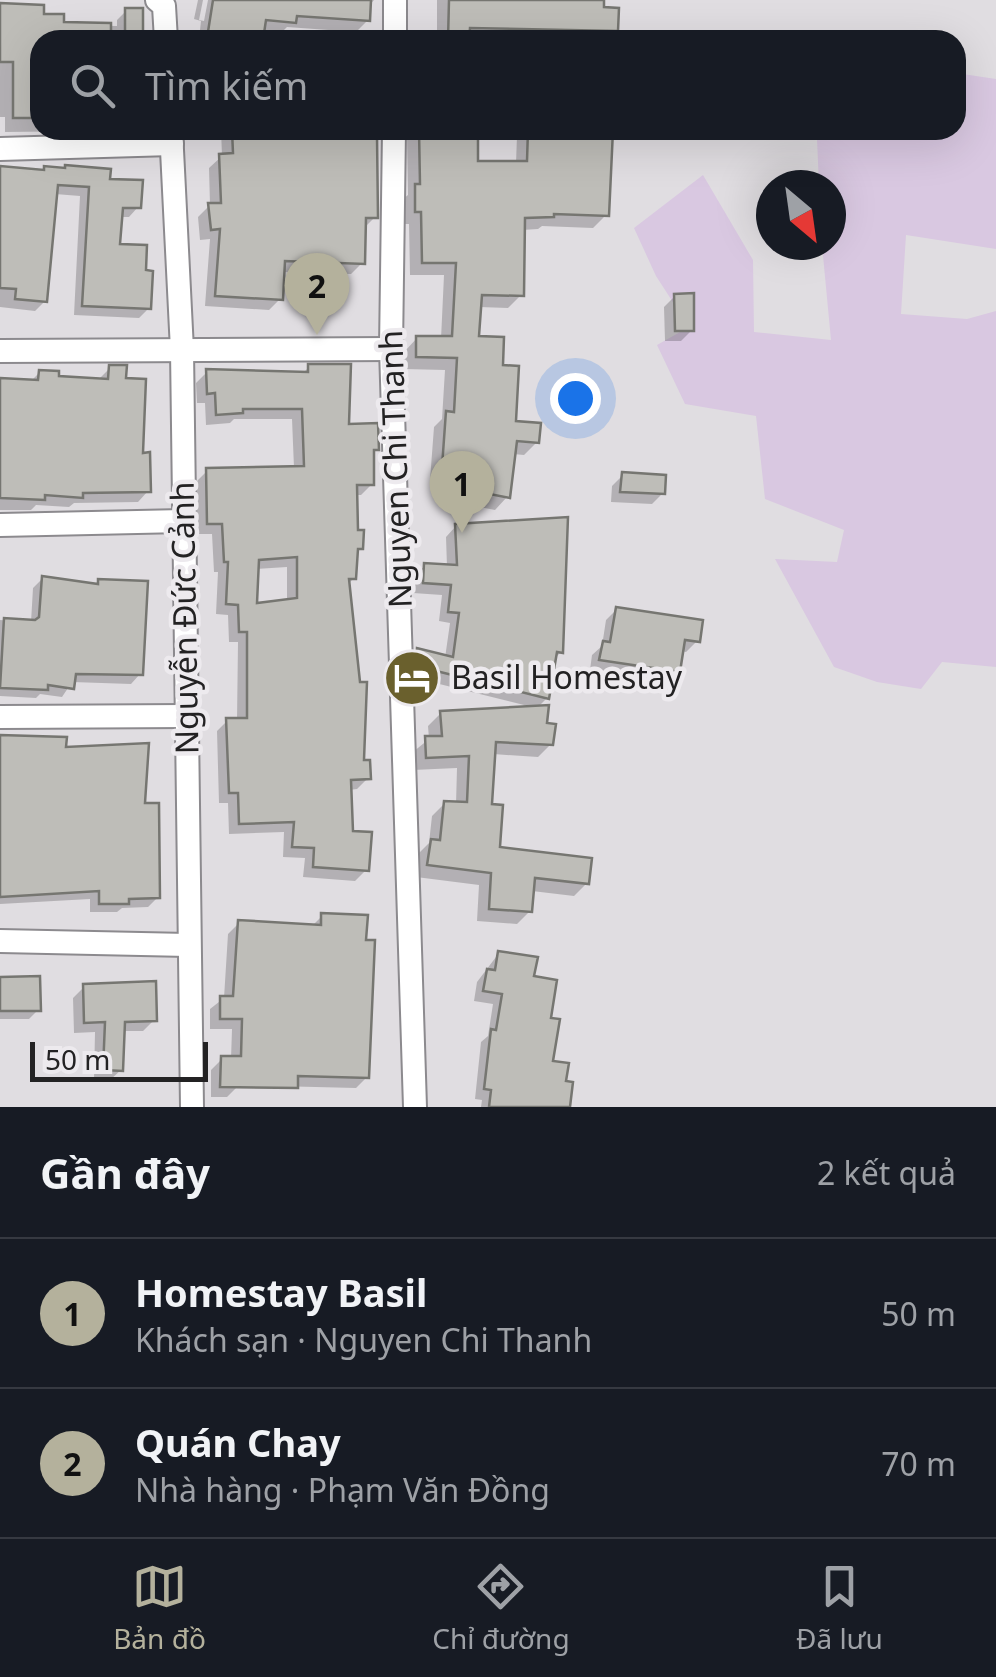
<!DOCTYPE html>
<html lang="vi">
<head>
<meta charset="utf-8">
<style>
  body { margin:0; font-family:"Noto Sans",sans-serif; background:#242831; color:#f1f3f6 }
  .compass { position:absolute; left:756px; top:170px; width:90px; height:90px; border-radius:50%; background:#171b24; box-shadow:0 10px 40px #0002; rotate:151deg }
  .scale { position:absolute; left:30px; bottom:25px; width:178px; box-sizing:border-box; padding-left:10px; border:5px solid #232223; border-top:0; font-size:28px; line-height:35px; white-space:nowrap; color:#232223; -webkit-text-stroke:8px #edeaee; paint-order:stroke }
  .you { position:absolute; left:575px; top:398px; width:35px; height:35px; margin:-25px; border:8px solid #fff; border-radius:50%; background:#1a73e8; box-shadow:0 0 0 15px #1a73e833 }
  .badge { display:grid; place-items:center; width:65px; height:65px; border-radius:50%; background:#b4b19c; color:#111; font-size:32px; font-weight:700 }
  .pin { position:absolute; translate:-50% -82px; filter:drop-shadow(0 2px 5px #0008) }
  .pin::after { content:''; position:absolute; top:52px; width:35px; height:30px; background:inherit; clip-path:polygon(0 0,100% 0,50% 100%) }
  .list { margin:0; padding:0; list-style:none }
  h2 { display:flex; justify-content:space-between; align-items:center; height:130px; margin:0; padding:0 40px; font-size:42px }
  h2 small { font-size:32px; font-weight:400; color:#9ea1a6 }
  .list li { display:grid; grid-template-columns:65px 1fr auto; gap:30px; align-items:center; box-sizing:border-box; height:150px; padding:0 40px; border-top:2px solid #363941 }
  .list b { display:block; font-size:38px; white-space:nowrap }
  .list p { margin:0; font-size:32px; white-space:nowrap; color:#9ea1a6 }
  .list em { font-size:32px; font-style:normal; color:#9ea1a6 }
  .icon { flex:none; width:55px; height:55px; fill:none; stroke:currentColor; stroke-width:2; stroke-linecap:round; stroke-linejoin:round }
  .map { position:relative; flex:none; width:996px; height:1107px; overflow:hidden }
  .search { position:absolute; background:#171b24; box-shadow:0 10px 40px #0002; left:30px; right:30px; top:30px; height:110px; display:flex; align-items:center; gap:25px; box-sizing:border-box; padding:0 35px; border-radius:30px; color:#9ea1a6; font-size:38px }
  .sheet { height:430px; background:#171b24 }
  nav { display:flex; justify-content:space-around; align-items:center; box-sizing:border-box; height:140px; border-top:2px solid #363941; background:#171b24; font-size:28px; color:#9ea1a6 }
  nav a { display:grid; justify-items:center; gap:5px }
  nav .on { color:#b4b19c }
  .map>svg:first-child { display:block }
  .green { fill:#d9c8e1 }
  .shadow { fill:#0003; fill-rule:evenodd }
  .building { fill:#bebdb8; stroke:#767671; stroke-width:2.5; fill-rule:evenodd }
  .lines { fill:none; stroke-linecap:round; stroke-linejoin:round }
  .minor-casing { stroke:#8c8a8e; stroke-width:26 }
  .minor { stroke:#fff; stroke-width:22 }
  .labels { text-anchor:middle; stroke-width:9; stroke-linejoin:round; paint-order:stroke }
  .street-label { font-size:32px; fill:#232223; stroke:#edeaee }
  .poi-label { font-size:32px; fill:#232223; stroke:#edeaee; text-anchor:start }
</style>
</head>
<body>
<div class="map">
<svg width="996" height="1107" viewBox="0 0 996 1107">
  <rect width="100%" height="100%" fill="#e0dde1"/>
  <!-- green -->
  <path class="green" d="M956 73 996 79V249L906 235 901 314 967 319 996 311V667L942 662 921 689 877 682 834 667 775 559 837 562 844 530 765 499 756 416 685 404 657 345 689 327 656 276 634 228 703 175 753 260 754 332 831 340 822 245H831V185H819L817 139 829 130H956Z"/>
  <!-- shadow -->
  <g class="shadow">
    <path d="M198 0H203L199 20 204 21 208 0H374L368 7V20L356 32 287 27 283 31 200 30 201 21 194 19Z"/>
    <path d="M437 0H602V10L616 30 606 40H421L427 34H437Z"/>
    <path d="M0 6 62 25 117 26V20L126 11 141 40H40V130H137L132 135H95V131L5 132V117H0Z"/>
    <path d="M221 130H356L375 217 364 228 362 263 351 274 282 272 280 299 269 310 205 306 210 239 200 240 198 217 210 205 209 168 222 156Z"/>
    <path d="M413 130H610L606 215 593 228 542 226 538 229 522 230 521 295 508 308 479 307 477 339 501 368 514 423 537 442 524 455 513 454 507 497 495 510 433 498 436 480H430L434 427 442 419 445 370 404 369 405 351 417 338 441 339 444 275H410L409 224H403V199L408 195 407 136ZM475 136H517L516 163 475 164Z"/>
    <path d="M0 169 41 173 45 169 107 182 138 207 129 217H119L117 246 149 308 139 318 74 315 80 196 55 194 45 301 35 311 0 307Z"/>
    <path d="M675 296 692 330 681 341H665L664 307Z"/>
    <path d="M309 367 347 427 377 449 371 454 372 484 361 495H354L356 532 360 548 355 553 354 578 347 585 361 763 368 778 357 789 349 790 350 833 366 870 355 881 303 877 305 858 283 857 284 832 229 834 228 803H219L217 731 228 720H237L238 642H229L228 615 216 614 218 572H214L212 534H197L196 482 207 471 294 468 292 419H234L230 423 206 425 205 403H197L196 383 207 372 302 374ZM287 567V601L254 606 256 569Z"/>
    <path d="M110 368 124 380 148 491 138 502 74 503 69 507 36 505 31 510H0V380L30 382 40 372 56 378 99 379Z"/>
    <path d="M623 475 663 493 652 504 611 502 612 486Z"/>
    <path d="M456 526 561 652 554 659 547 698 537 708 551 744 538 757 493 754 490 806 497 849 587 883 574 896 532 891 530 911 517 924 477 921 479 885 416 877 418 854 429 843 432 816 445 803 456 804 457 768 413 770V752L429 739 428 726 441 713 532 707 407 676 408 661 418 651 445 658 450 623 439 621 442 595 413 593 414 576 425 566 447 567 446 537Z"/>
    <path d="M43 578 95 586 99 582 140 674 131 684 72 682 62 697 40 694 36 698 0 696V620L31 622 33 588Z"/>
    <path d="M617 609 697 641 686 652 681 651 677 671 666 682 590 670 592 655 602 646 606 620Z"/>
    <path d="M0 740 64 749 142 805 158 897 148 907 122 908 117 912H90V899L0 904Z"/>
    <path d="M322 916 364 943 367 1077 356 1088 239 1085 227 1097H211V1070L222 1059H231L232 1029H210V1009L224 998 228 934 239 923 311 927Z"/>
    <path d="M499 953 532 979 548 1020 550 1063 563 1083 567 1107H481L482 1100 475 1099 481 1042 488 1036 493 1004 474 1001 477 982Z"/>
    <path d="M0 979 38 1010 29 1019H0Z"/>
    <path d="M84 987 154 1020 143 1031H122L121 1070 110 1080H94L95 1032 74 1033 73 998Z"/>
  </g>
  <!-- building -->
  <g class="building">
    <path d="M213 0H371L370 21 297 16 296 23 266 20 263 40 207 38Z"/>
    <path d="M449 0H604V7L619 8 618 31 470 28 469 40H448Z"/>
    <path d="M0 3 44 5V14H64V22L111 23V40H40V118H13V62H0Z"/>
    <rect x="125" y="8" width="18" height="32"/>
    <path d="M232 130H359V137L377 136 378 218H366L365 264 285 261 283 300 215 296 220 229 211 230 208 203H221L219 154 233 153Z"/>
    <path d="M419 130H478V161H527L528 130H613L609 216 554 214V217L525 218 524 296 482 295 479 336 504 337 503 365 519 366 516 421 541 423 539 443 517 441 510 498 444 485 448 468 442 467 446 411 454 412 457 358 416 357V336H452L456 263H422L421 212H415V184H420Z"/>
    <path d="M65 165 111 169 110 179 143 180 141 208H123L120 244 147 245 146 270 153 271 151 309 82 306 89 187 58 185 47 302 15 299 16 289 0 288V166L44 170V166L65 168Z"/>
    <path d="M694 293V331H675L674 294Z"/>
    <path d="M308 364H351L349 424 378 423 379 450H374V485H357L358 530H364L363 549H358L356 579H349L360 682H367L364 760H370L371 779 351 780 353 831 372 832 369 871 313 867 314 848 292 847 294 822 239 824 238 793H229L226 718H247V632H239L238 605 226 604 228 562H224L222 524H207L206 468 304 466 302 409H243V413L216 415 215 393 207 394 206 369 308 372ZM297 557V598L257 603 259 560Z"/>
    <path d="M109 365H127L126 378 146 379 143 453 150 452 151 492 83 493V498L45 495V500L0 498V378L38 380 39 370 59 371V376L108 379Z"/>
    <path d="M622 472 666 475 665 494 620 492Z"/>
    <path d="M568 517 563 653 557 652 549 699 416 666 417 648 453 657 459 613 448 612 451 585 423 583 424 563 457 565 455 524Z"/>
    <path d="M42 576 98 584V579L148 581 143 675 76 674 74 689 48 685V690L0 688 4 618 35 620 39 617Z"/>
    <path d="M616 607 703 620 700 642 685 640 680 672 599 660 603 641 610 642Z"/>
    <path d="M549 705 547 723 556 724 553 745 496 742 492 804 503 805 500 847 592 858 589 884 535 878 532 912 489 909 491 873 427 865 431 839 440 840 444 801 467 802 469 756 426 758 425 736H442L440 711Z"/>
    <path d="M0 735 67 737 66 747 149 743 145 803H159L160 898 129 899V904H99V891L0 897Z"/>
    <path d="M321 913 368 915 366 940H375L369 1078 298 1076V1088L220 1087 221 1056H241L242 1019H220V996H233L238 920 321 925Z"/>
    <path d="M498 951 538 957 534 976 557 980 551 1018 560 1019 553 1061 569 1063 566 1081 573 1082 570 1107H489L491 1090 484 1089 491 1029 496 1030 502 994 483 991 487 969 495 970Z"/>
    <path d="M40 976 41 1011H0V977Z"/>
    <path d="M156 981 157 1021 125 1022 123 1071 103 1070 105 1022 84 1023 83 984Z"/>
  </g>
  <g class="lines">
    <!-- minor casing -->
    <g class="minor-casing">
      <g id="minor">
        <path d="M157 0 164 6 166 40"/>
        <path d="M395 40V0"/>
        <path d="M171 130 182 350 192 1107"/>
        <path d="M394 130 391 349 415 1107"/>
        <path d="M0 149 172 144"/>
        <path d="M0 351 391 349"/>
        <path d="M0 525 183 521"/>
        <path d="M0 717 187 716"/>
        <path d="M0 941 188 945"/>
      </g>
    </g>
    <!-- minor -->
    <use href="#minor" class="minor"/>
  </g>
  <!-- icons -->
  <defs>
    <g id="hotel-disc" transform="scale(2.875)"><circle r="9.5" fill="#6a602d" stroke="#edeaee"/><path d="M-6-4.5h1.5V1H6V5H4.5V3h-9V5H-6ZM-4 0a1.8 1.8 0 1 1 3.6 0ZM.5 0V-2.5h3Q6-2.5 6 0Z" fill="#fff"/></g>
  </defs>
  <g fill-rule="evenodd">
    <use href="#hotel-disc" x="412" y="678"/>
  </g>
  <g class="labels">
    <!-- street labels -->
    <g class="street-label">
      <text transform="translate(396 469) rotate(-92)" y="11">Nguyen Chi Thanh</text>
      <text transform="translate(185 618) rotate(-91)" y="11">Nguyễn Đức Cảnh</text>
    </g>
    <!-- poi labels -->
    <g class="poi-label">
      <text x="451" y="689">Basil Homestay</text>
    </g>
  </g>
</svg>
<svg class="compass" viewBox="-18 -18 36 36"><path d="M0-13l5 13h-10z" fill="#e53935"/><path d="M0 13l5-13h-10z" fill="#9ea1a6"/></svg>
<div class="scale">50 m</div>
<div class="you"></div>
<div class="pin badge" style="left:462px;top:533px">1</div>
<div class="pin badge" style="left:317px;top:335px">2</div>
<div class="search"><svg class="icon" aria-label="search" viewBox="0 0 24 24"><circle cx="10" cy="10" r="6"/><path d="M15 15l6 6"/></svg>Tìm kiếm</div>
</div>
<section class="sheet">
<h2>Gần đây<small>2 kết quả</small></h2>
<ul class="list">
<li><span class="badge">1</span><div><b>Homestay Basil</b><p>Khách sạn · Nguyen Chi Thanh</p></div><em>50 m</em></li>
<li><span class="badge">2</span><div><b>Quán Chay</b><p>Nhà hàng · Phạm Văn Đồng</p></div><em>70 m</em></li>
</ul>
</section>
<nav>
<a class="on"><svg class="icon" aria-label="map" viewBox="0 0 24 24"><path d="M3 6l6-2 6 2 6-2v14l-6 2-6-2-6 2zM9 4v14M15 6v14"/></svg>Bản đồ</a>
<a><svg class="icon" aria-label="directions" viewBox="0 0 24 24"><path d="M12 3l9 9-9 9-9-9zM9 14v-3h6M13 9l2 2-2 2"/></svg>Chỉ đường</a>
<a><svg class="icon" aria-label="saved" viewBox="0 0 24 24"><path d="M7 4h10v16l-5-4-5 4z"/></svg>Đã lưu</a>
</nav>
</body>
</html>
